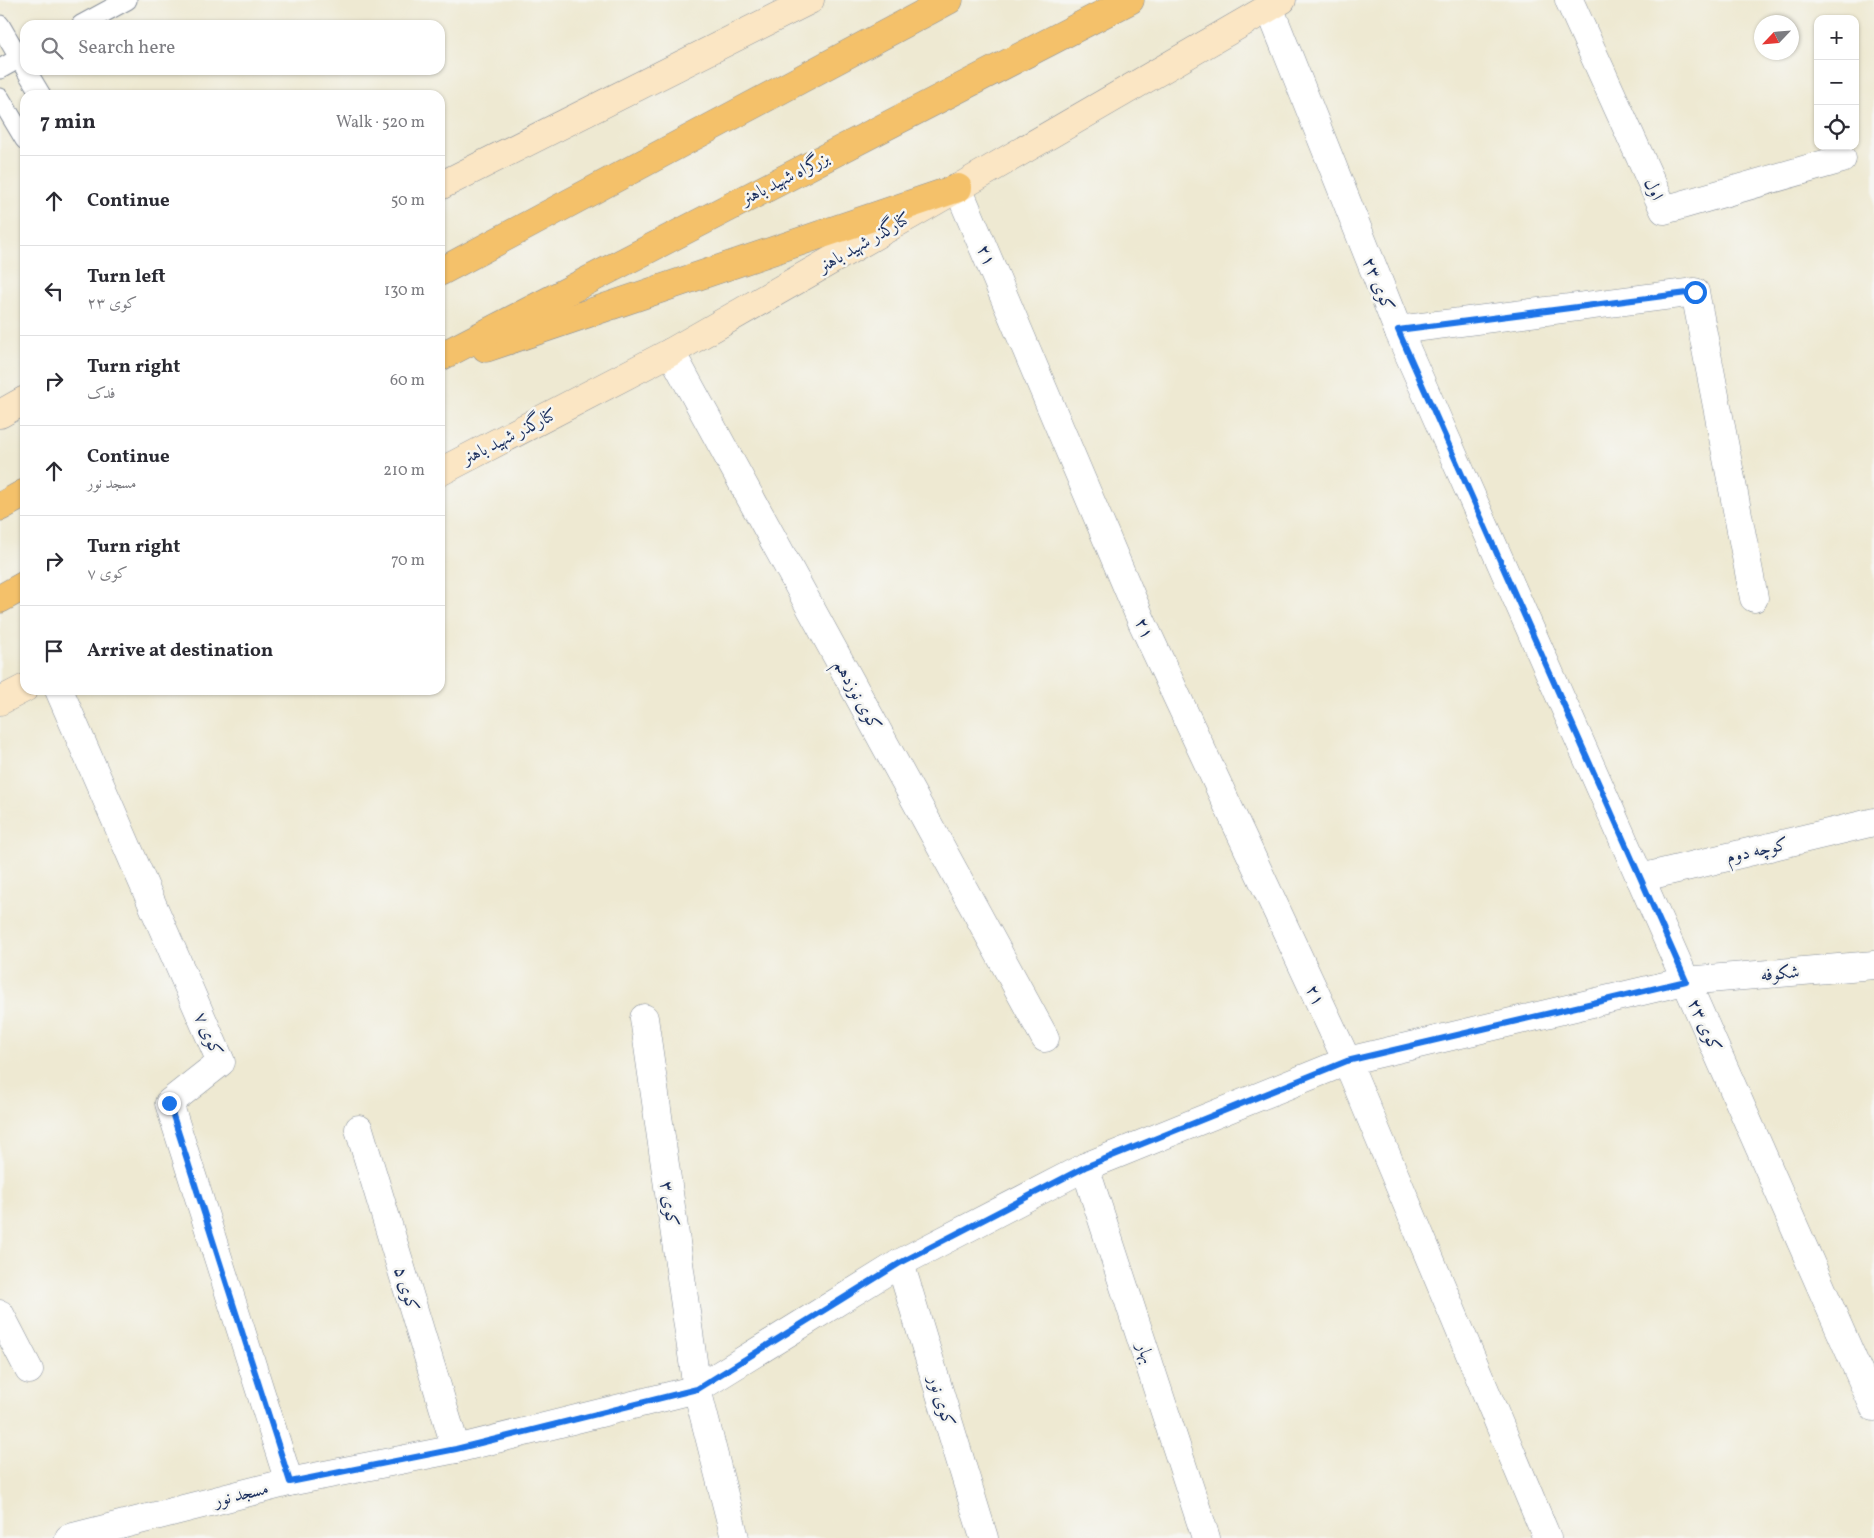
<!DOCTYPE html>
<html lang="en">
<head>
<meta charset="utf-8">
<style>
  body { margin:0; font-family:Vollkorn,Amiri,serif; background:#f2f2f3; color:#2b2b33 }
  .controls { position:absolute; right:15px; top:15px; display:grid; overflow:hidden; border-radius:10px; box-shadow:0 1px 4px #0004 }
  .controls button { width:45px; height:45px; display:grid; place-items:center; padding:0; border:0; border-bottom:1px solid #e1e1e2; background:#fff; color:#2b2b33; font:25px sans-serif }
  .compass { position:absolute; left:1754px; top:15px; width:45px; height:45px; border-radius:50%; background:#fff; box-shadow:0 1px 4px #0004; rotate:244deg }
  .stop { position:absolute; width:15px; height:15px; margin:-11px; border:4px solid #1a73e8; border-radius:50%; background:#fff }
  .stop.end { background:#1a73e8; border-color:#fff; box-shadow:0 1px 5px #0008 }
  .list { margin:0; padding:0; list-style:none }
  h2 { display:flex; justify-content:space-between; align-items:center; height:65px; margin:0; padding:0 20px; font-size:21px }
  h2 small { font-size:16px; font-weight:400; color:#7c7c81 }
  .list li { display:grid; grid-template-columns:32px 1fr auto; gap:15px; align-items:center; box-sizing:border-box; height:90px; padding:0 20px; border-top:1px solid #e1e1e2 }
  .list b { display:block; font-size:19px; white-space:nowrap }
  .list p { margin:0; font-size:16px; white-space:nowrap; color:#7c7c81 }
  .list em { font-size:16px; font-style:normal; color:#7c7c81 }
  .icon { flex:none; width:28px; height:28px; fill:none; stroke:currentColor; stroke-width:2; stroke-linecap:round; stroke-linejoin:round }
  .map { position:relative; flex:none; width:1874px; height:1538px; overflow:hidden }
  .search { position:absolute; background:#fff; box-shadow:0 1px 4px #0004; left:20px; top:20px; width:425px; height:55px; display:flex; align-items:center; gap:12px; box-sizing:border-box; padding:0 18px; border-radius:15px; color:#7c7c81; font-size:19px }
  .panel { position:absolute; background:#fff; box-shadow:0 1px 4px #0004; left:20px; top:90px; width:425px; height:605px; border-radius:15px }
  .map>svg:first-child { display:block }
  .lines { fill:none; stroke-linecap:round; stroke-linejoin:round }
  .service-casing { stroke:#848c98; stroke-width:21 }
  .minor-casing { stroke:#848c98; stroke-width:29 }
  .secondary-casing { stroke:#848c98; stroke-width:29 }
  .trunk-casing { stroke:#848c98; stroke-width:29 }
  .service { stroke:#fff; stroke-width:19 }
  .minor { stroke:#fff; stroke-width:28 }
  .secondary { stroke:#fbe6c4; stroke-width:28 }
  .trunk { stroke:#f4c16b; stroke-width:28 }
  .route { stroke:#1a73e8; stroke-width:6 }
  .labels { text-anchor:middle; stroke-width:5; stroke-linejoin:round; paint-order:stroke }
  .street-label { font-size:18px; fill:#1b2f5e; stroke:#f6f6f2 }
</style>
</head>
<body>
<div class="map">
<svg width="1874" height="1538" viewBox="0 0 1874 1538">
  <rect width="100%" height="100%" fill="#f6f6f2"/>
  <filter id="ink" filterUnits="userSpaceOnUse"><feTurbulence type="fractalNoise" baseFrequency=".02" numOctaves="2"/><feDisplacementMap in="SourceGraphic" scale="10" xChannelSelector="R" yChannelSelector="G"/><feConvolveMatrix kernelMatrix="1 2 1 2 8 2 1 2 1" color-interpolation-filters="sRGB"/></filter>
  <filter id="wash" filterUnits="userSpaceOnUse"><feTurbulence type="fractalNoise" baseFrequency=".0096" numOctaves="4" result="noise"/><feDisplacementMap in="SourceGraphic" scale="20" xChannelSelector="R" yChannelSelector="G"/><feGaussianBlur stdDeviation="1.12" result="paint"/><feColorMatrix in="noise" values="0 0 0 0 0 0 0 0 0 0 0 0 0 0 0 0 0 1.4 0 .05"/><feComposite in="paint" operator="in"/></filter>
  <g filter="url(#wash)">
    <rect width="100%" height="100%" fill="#eee9d2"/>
  </g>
  <g filter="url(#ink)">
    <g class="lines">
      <!-- service casing -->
      <g class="service-casing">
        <g id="service">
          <path d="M0 25 25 68"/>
          <path d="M81 25 127 0"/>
          <path d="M0 69 25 55"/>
          <path d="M26 70 41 95"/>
          <path d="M0 98 25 140"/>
        </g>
      </g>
      <!-- minor casing -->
      <g class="minor-casing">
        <g id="minor">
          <path d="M1569 0 1664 210 1842 159"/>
          <path d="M1269 7 1398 330 1874 1407"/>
          <path d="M958 188 1142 622 1347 1061 1547 1538"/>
          <path d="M1398 330 1695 292 1754 598"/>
          <path d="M671 352 1045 1038"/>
          <path d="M59 690 221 1062 169 1103 289 1482"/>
          <path d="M1640 878 1874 822"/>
          <path d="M644 1018 697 1389 735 1538"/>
          <path d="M359 1129 456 1449"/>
          <path d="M1085 1167 1206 1538"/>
          <path d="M900 1263 984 1538"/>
          <path d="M0 1314 29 1370"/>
          <path d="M69 1538 289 1482 456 1449 697 1389 900 1263 1085 1167 1347 1061 1685 981 1874 965"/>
        </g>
      </g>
      <!-- secondary casing -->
      <g class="secondary-casing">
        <g id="secondary">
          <path d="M440 186 810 0"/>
          <path d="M0 414 25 400"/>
          <path d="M440 472 671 352 958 188 1282 0"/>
          <path d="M0 701 25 688"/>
        </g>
      </g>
      <!-- trunk casing -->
      <g class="trunk-casing">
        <g id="trunk">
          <path d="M440 272 949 0"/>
          <path d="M486 348 958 188"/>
          <path d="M440 357 1130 0"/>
          <path d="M0 507 25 493"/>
          <path d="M0 599 25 585"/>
        </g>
      </g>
      <!-- service -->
      <use href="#service" class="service"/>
      <!-- minor -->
      <use href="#minor" class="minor"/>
      <!-- secondary -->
      <use href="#secondary" class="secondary"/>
      <!-- trunk -->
      <use href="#trunk" class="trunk"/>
    </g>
  </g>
  <g class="lines" filter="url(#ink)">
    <!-- route -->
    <path class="route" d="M169 1103 290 1482 456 1449 697 1389 900 1263 1085 1167 1347 1061 1686 981 1398 330 1695 292"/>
  </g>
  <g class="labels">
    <!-- street labels -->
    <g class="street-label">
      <text transform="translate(785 178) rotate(-27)" y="6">بزرگراه شهید باهنر</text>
      <text transform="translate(1654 189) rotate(66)" y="6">اول</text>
      <text transform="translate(864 242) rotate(-30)" y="6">کنارگذر شهید باهنر</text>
      <text transform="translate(987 255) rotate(66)" y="6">۲۱</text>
      <text transform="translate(1379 284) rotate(68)" y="6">کوی ۲۳</text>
      <text transform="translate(509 436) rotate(-27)" y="6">کنارگذر شهید باهنر</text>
      <text transform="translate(1145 628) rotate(66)" y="6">۲۱</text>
      <text transform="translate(858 695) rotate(61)" y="6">کوی نوزدهم</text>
      <text transform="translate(1757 850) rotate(-13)" y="6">کوچه دوم</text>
      <text transform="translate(1780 973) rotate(-5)" y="6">شکوفه</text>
      <text transform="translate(1316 995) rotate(65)" y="6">۲۱</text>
      <text transform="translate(1705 1025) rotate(66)" y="6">کوی ۲۳</text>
      <text transform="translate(209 1034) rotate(67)" y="6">کوی ۷</text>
      <text transform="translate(670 1204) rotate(82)" y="6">کوی ۳</text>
      <text transform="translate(407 1289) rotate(73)" y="6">کوی ۵</text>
      <text transform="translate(1146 1353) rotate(72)" y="6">بهار</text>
      <text transform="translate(942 1401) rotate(73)" y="6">کوی نور</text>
      <text transform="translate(241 1494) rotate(-14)" y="6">مسجد نور</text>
    </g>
  </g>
</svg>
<div class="controls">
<button>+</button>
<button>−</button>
<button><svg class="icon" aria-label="locate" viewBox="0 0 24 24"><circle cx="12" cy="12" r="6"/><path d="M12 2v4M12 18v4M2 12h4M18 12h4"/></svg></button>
</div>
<svg class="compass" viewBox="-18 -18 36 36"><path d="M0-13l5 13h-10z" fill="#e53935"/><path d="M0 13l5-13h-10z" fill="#7c7c81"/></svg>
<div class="stop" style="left:1695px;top:292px"></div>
<div class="stop end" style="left:169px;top:1103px"></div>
<div class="search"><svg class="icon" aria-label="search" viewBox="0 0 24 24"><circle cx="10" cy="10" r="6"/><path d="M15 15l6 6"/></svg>Search here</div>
<section class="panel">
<h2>7 min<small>Walk · 520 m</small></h2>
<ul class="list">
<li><svg class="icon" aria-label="ahead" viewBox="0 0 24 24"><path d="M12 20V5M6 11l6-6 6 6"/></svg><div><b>Continue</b></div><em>50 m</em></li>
<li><svg class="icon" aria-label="left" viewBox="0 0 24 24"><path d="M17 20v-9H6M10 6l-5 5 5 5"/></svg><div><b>Turn left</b><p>کوی ۲۳</p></div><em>130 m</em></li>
<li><svg class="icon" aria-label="right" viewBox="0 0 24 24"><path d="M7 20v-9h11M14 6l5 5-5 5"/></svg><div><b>Turn right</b><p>فدک</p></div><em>60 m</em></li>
<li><svg class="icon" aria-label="ahead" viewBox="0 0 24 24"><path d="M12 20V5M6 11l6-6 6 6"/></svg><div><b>Continue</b><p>مسجد نور</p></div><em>210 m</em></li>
<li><svg class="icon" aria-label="right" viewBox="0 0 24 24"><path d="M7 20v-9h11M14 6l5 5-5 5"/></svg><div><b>Turn right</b><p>کوی ۷</p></div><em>70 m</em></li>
<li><svg class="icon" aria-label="arrive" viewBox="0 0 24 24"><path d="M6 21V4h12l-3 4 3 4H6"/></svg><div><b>Arrive at destination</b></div></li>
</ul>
</section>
</div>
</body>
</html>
